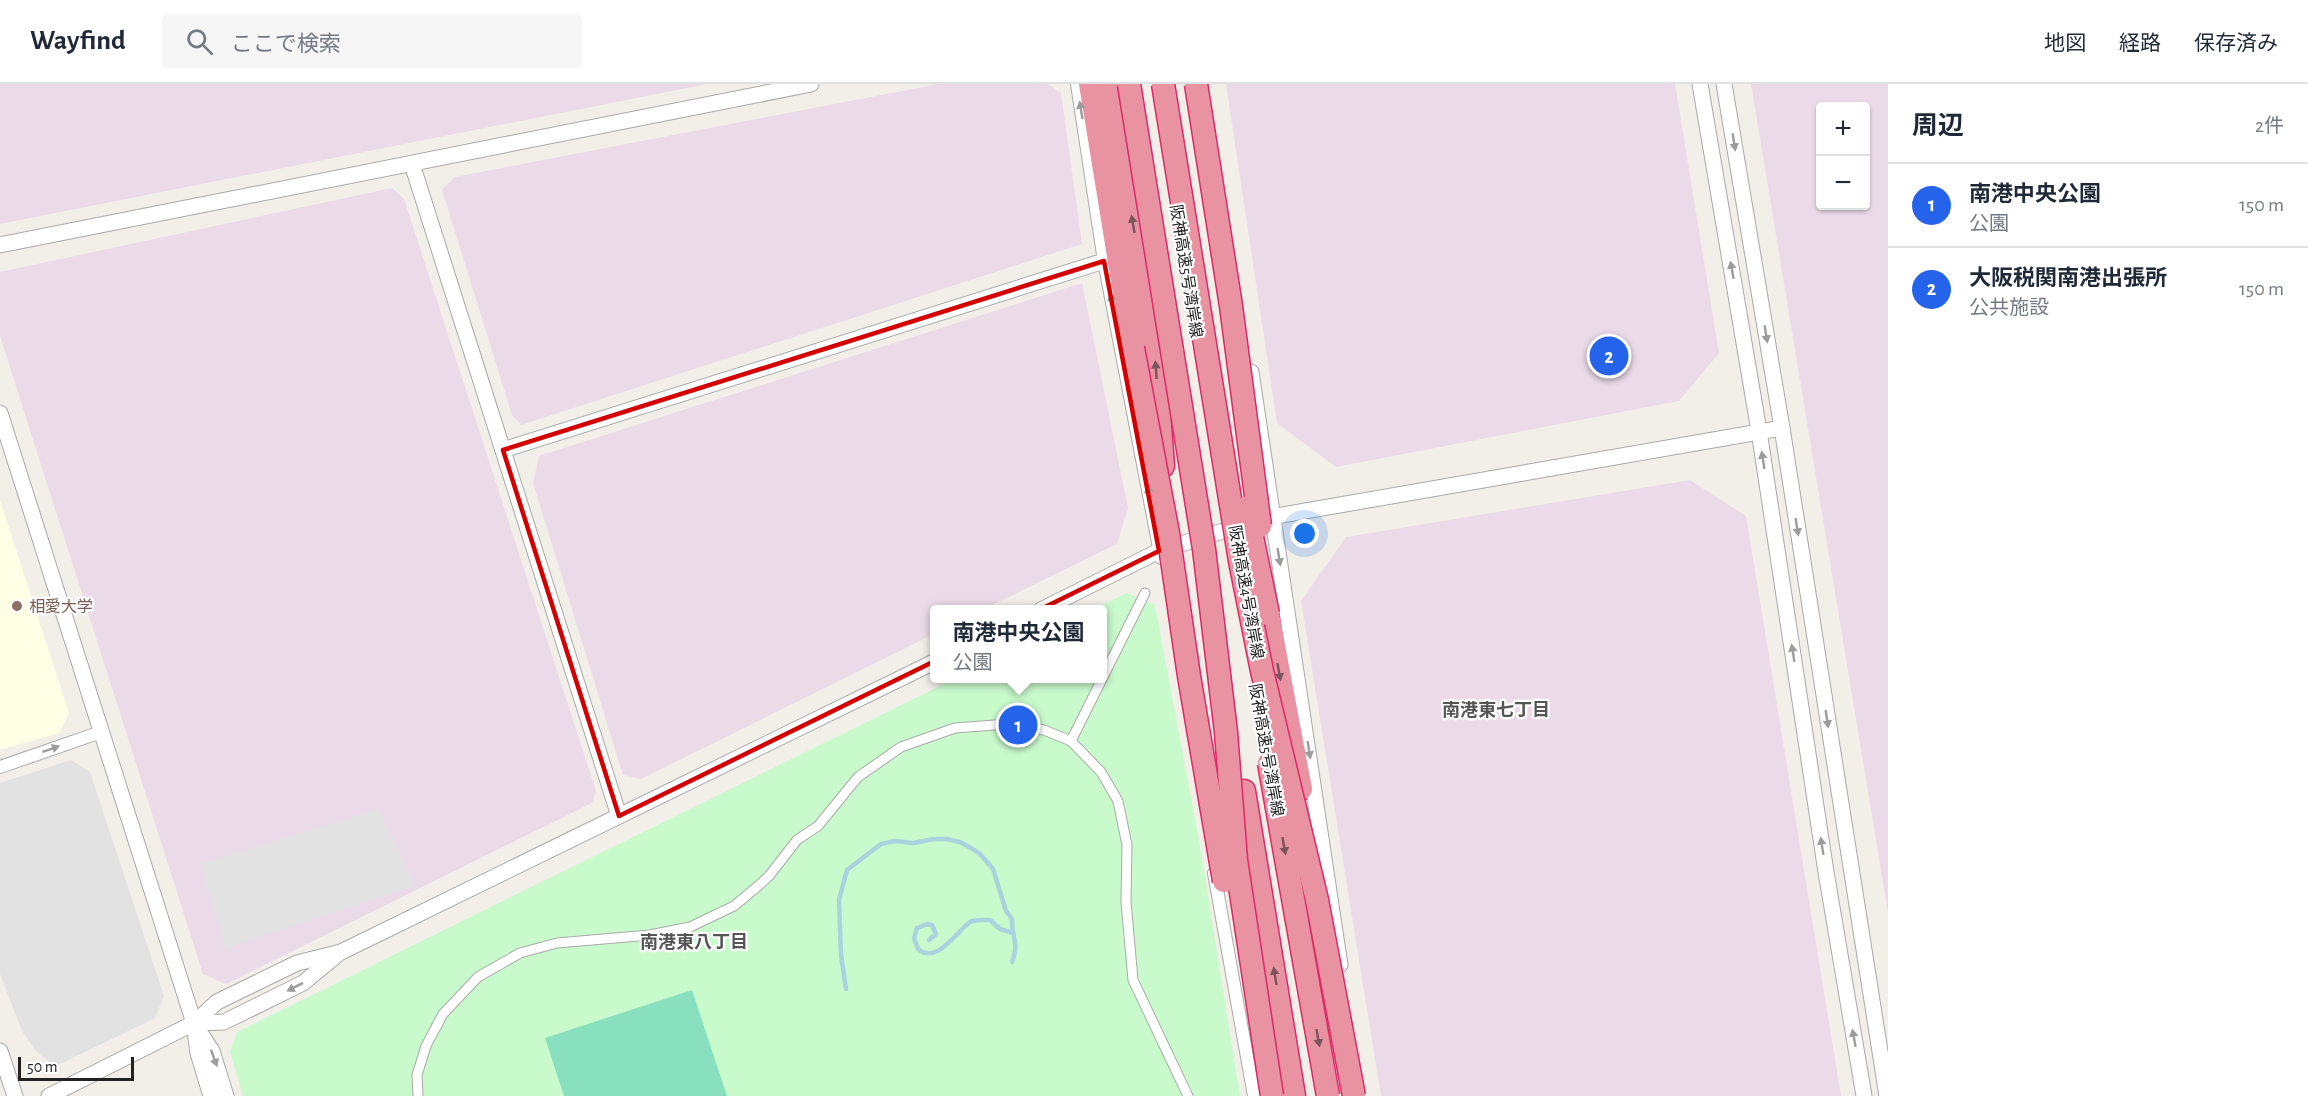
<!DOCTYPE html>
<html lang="ja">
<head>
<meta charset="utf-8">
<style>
  body { margin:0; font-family:"Alegreya Sans","Noto Sans JP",sans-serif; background:#f6f6f7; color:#1f2937 }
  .controls { position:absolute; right:18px; top:18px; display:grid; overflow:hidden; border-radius:6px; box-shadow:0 2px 4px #0004 }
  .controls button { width:54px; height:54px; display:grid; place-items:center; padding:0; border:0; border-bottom:2px solid #e0e1e3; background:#fff; color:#1f2937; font:30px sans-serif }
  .scale { position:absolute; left:18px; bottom:15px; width:116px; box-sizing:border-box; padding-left:6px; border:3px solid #222; border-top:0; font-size:16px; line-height:21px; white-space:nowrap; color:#222; -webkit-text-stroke:4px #fff; paint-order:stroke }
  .you { position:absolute; left:1305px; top:450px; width:21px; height:21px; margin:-15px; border:4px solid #fff; border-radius:50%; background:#1a73e8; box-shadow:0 0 0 9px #1a73e833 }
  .badge { display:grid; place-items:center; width:39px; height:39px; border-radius:50%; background:#2563eb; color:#fff; font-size:20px; font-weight:700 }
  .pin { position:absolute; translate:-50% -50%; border:3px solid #fff; box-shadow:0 2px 6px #0006 }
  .popup { position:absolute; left:930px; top:521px; width:177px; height:78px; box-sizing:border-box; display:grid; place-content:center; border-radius:6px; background:#fff; filter:drop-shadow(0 2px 4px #0005); font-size:20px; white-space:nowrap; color:#747a83 }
  .popup b { font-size:22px; color:#1f2937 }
  .popup::after { content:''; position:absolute; left:50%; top:100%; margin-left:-12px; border:12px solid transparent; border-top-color:#fff }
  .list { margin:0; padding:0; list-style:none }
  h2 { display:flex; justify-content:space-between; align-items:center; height:78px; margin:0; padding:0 24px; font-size:26px }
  h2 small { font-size:20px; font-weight:400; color:#747a83 }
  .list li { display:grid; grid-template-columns:39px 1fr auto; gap:18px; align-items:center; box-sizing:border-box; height:84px; padding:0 24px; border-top:2px solid #e0e1e3 }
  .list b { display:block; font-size:22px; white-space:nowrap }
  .list p { margin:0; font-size:20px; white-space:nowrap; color:#747a83 }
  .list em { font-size:20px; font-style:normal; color:#747a83 }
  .icon { flex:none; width:33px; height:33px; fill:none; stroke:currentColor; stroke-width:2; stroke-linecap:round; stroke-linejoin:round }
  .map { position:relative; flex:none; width:1888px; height:1012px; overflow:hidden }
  header { display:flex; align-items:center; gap:36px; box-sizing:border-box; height:84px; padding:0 30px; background:#fff; border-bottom:2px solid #e0e1e3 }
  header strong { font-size:28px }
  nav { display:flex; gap:33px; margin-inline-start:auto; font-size:21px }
  .search { width:420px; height:54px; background:#f6f6f7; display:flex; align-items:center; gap:15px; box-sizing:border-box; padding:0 21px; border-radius:6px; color:#747a83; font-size:22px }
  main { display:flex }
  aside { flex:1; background:#fff }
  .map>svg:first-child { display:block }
  .industrial { fill:#ebdbe8; fill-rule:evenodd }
  .education { fill:#ffffe5 }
  .park { fill:#c8facc }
  .pitch { fill:#88e0be }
  .parking { fill:#e2e2e2 }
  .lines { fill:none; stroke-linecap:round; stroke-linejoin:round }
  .stream { stroke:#aad3df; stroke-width:4.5 }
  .pedestrian-casing { stroke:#a9a9a9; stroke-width:11 }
  .minor-casing { stroke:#a9a9a9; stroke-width:14 }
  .tertiary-casing { stroke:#a9a9a9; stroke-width:17 }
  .motorway-casing { stroke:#dc2a67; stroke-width:25 }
  .pedestrian { stroke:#fff; stroke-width:9 }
  .minor { stroke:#fff; stroke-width:12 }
  .tertiary { stroke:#fff; stroke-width:15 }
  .motorway { stroke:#e892a2; stroke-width:22 }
  .motorway-bridge-casing { stroke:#dc2a67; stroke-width:25; stroke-linecap:butt }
  .motorway-bridge { stroke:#e892a2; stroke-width:22 }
  .oneway { fill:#9c9c9c }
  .oneway2 { fill:#7b545c }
  .marked { fill:none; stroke:#d40000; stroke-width:4.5; stroke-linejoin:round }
  .education-dot { fill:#8d6e63; stroke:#fff; stroke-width:2 }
  .labels { text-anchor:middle; stroke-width:4.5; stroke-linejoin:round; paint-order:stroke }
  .street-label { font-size:16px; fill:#222; stroke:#fff }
  .education-label { font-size:16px; fill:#785e54; stroke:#fff; text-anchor:start }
  .neighbourhood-label { font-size:18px; font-weight:bold; fill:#555; stroke:#fff }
</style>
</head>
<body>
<header>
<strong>Wayfind</strong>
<div class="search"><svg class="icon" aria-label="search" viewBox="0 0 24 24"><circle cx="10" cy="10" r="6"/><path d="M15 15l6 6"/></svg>ここで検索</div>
<nav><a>地図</a><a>経路</a><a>保存済み</a></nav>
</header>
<main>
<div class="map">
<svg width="1888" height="1012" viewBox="0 0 1888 1012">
  <rect width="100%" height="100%" fill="#f2efe9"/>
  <!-- industrial -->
  <g class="industrial">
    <path d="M0 0H707L0 140Z"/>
    <path d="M938 0H1048L1061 9 1082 160 521 341 512 331 442 106 455 93Z"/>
    <path d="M1226 0H1675L1719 269 1679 317 1336 383 1277 339Z"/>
    <path d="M1751 0H1888V829L1823 435ZM1820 22H1866V122H1820Z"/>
    <path d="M392 104 404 115 596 707 592 719 226 900 203 890 0 252V188Z"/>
    <path d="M1082 199 1128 424 1117 460 984 525 934 526V550L641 695 623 691 533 399 539 372Z"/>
    <path d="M1690 396 1746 432 1841 1012H1381L1301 517 1346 453Z"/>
  </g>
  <!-- education -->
  <path class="education" d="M0 416 69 629 59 649 0 666Z"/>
  <!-- park -->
  <path class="park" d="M1127 509 1155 521 1200 762 1240 1012H243L230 968 237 948 954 595 1102 594V526L1093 525Z"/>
  <!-- pitch -->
  <path class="pitch" d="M692 906 727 1012H564L545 954Z"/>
  <!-- parking -->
  <g class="parking">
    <path d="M71 676 90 688 164 912 155 934 54 983 35 966 22 947 0 890V699Z"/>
    <path d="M379 725 415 802 226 864 200 780Z"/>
  </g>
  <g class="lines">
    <!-- stream -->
    <g class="stream">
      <path d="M929 856 936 850 932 841 927 840 917 844 914 854 918 865C937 881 956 848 970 838 975 835 984 836 990 836L1000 845 1013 849"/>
      <path d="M846 905 841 871 839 816 847 786 881 760 895 757 913 759 934 755H946L960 758 971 764 980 770 993 785 1006 827 1012 835C1011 854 1020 857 1012 878"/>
    </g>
    <!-- pedestrian casing -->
    <g class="pedestrian-casing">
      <g id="pedestrian">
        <path d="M1071 657 1145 509"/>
        <path d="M418 1012 417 991 426 962 443 930 478 893 520 869 557 859 650 851 690 843 734 822 758 802 769 792 797 756 818 742 858 693 901 663 955 644 1008 640 1044 646 1071 657 1101 688 1118 717 1127 761 1126 818 1133 896 1188 1012"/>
      </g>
    </g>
    <!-- minor casing -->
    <g class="minor-casing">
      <g id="minor">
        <path d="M1077 0 1104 177 1161 474"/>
        <path d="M0 683 101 648"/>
        <path d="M1214 789 1254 1012"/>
      </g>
    </g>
    <!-- tertiary casing -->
    <g class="tertiary-casing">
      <g id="tertiary">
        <path d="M1700 0 1759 347 1826 788 1864 1012"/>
        <path d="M1724 0 1782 344 1887 1012"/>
        <path d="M412 80 619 732"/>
        <path d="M0 161 811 0"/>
        <path d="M1251 288 1340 881"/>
        <path d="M0 329 194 939 198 969 211 1012"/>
        <path d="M503 366 1104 177"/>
        <path d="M1265 434 1782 344"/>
        <path d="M1041 526 1159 467 1242 441"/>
        <path d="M194 939 224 938 303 899 337 871"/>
        <path d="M197 944 212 967 226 1012"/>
        <path d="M0 967 15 1012"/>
        <path d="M49 1012 194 939 217 918 297 879 341 868 934 578"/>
      </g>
    </g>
    <!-- motorway casing -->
    <g class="motorway-casing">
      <g id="motorway">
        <path d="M1090 0 1133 264"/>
        <path d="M1110 0 1154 260 1163 382"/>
        <path d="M1268 530 1301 705"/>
        <path d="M1244 707 1294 1012"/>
      </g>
    </g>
    <!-- pedestrian -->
    <use href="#pedestrian" class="pedestrian"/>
    <!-- minor -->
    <use href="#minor" class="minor"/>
    <!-- tertiary -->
    <use href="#tertiary" class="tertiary"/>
    <!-- motorway -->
    <use href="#motorway" class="motorway"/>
    <!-- motorway-bridge casing -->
    <g class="motorway-bridge-casing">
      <g id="motorway-bridge">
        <path d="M1129 0 1204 465 1226 648 1236 776 1272 1012"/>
        <path d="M1163 0 1240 477 1262 587 1317 816 1354 1012"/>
        <path d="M1196 0 1231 222 1260 442"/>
        <path d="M1133 264 1168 449 1189 592 1224 797"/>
        <path d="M1246 424 1268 530"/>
        <path d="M1269 679 1328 1012"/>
      </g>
    </g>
    <!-- motorway-bridge -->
    <use href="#motorway-bridge" class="motorway-bridge"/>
  </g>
  <!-- one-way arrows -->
  <defs><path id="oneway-solid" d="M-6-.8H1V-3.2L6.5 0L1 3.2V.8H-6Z" transform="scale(1.5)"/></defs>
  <g class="oneway">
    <use href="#oneway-solid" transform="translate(1081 26) rotate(-99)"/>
    <use href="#oneway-solid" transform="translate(1734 58) rotate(81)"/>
    <use href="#oneway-solid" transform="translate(1732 186) rotate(-100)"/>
    <use href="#oneway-solid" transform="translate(1112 218) rotate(-101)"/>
    <use href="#oneway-solid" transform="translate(1766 250) rotate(81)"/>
    <use href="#oneway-solid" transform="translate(1763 376) rotate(-99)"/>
    <use href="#oneway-solid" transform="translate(1149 410) rotate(-101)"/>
    <use href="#oneway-solid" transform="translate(1797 443) rotate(81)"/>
    <use href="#oneway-solid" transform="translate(1279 473) rotate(81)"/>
    <use href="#oneway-solid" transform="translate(1793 569) rotate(-99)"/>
    <use href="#oneway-solid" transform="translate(1827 635) rotate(81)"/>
    <use href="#oneway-solid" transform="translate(51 665) rotate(-19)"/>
    <use href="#oneway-solid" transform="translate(1309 666) rotate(81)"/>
    <use href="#oneway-solid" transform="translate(1822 762) rotate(-99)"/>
    <use href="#oneway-solid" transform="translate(295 903) rotate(153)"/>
    <use href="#oneway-solid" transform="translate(1854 954) rotate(-100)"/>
    <use href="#oneway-solid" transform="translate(214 974) rotate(70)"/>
  </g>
  <g class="oneway2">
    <use href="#oneway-solid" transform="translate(1133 140) rotate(-100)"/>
    <use href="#oneway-solid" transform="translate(1156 286) rotate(-94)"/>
    <use href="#oneway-solid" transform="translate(1279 588) rotate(80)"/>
    <use href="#oneway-solid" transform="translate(1284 762) rotate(80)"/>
    <use href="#oneway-solid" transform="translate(1275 892) rotate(-99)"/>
    <use href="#oneway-solid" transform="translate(1318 954) rotate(80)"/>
  </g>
  <!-- marked area -->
  <path class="marked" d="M1104 177 1159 467 619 732 503 366Z"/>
  <!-- markers -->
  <circle class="education-dot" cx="17" cy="522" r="6"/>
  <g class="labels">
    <!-- street labels -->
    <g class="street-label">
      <text transform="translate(1187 187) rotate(81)" y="6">阪神高速5号湾岸線</text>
      <text transform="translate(1247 508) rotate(80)" y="6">阪神高速4号湾岸線</text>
      <text transform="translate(1267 666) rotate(80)" y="6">阪神高速5号湾岸線</text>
    </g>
    <!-- education labels -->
    <g class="education-label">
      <text x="29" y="528">相愛大学</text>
    </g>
    <!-- neighbourhood labels -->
    <g class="neighbourhood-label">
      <text x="1496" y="632">南港東七丁目</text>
      <text x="694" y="864">南港東八丁目</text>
    </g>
  </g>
</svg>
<div class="controls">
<button>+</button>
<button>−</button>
</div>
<div class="scale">50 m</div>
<div class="you"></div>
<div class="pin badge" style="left:1018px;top:641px">1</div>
<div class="popup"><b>南港中央公園</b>公園</div>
<div class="pin badge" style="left:1609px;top:272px">2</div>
</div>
<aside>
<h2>周辺<small>2件</small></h2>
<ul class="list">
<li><span class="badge">1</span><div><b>南港中央公園</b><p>公園</p></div><em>150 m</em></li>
<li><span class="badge">2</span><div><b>大阪税関南港出張所</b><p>公共施設</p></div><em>150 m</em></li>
</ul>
</aside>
</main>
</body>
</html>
